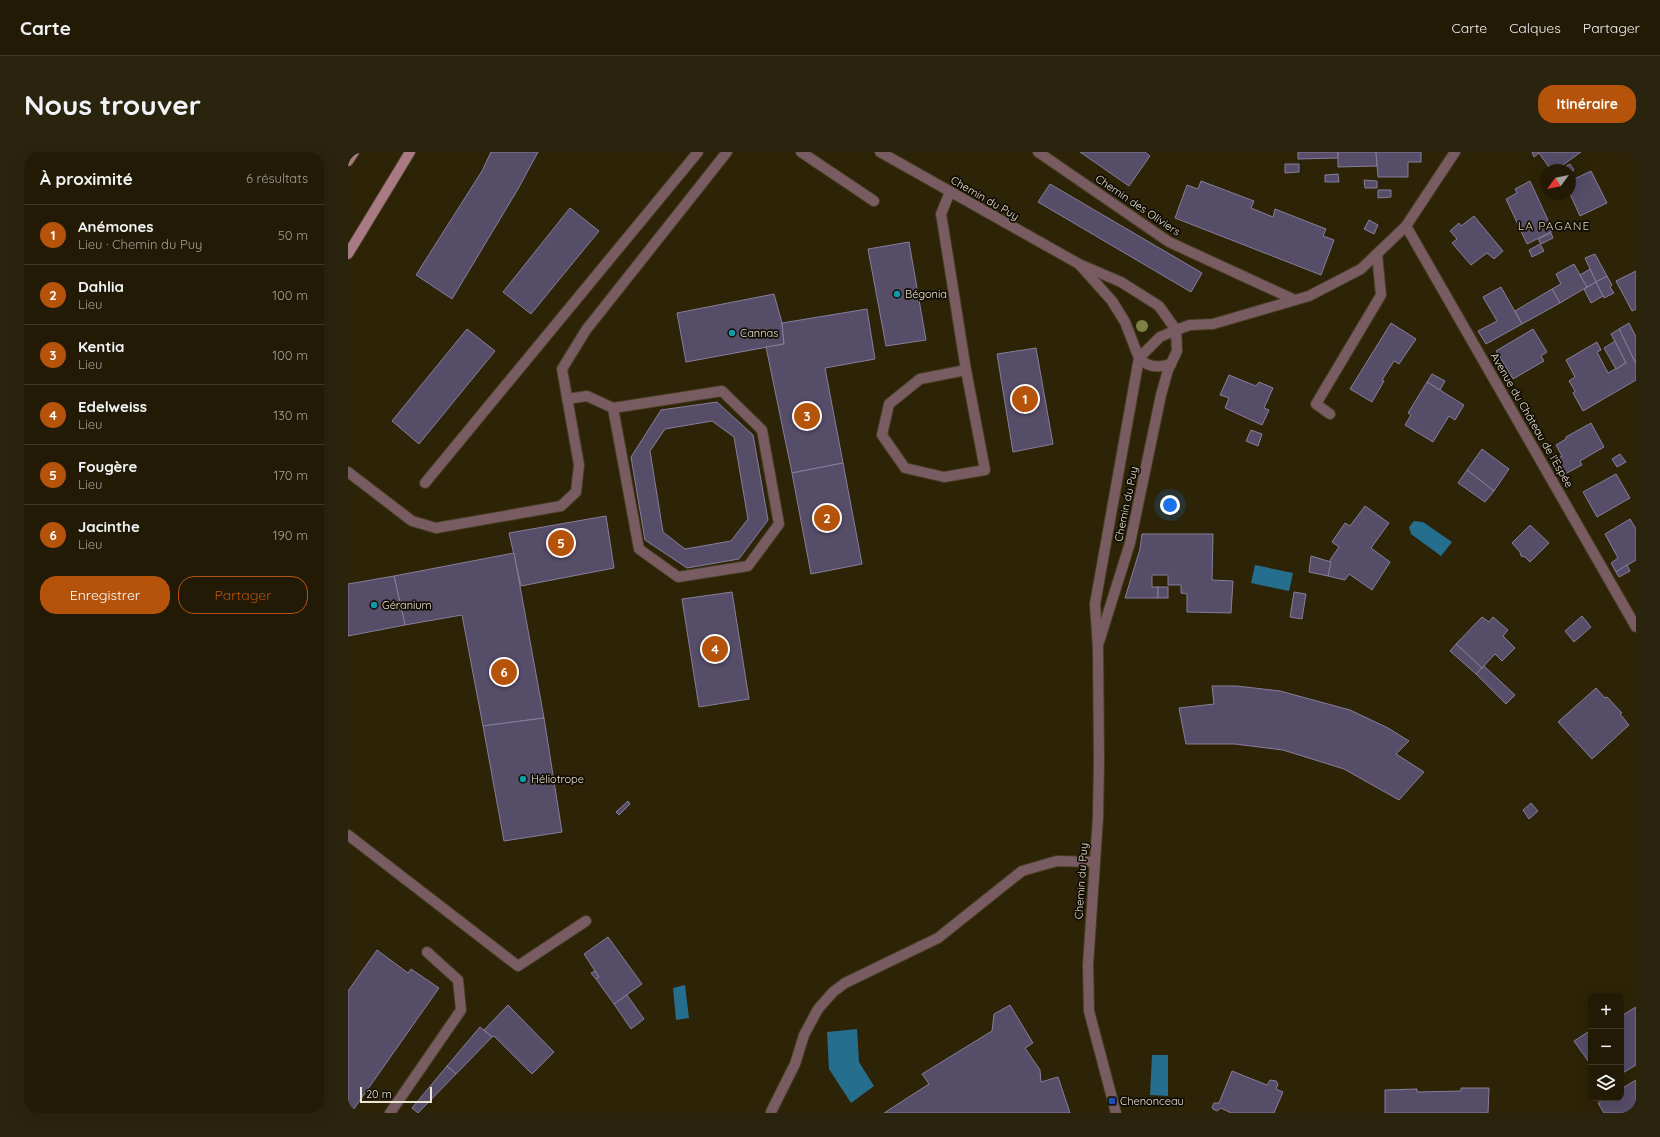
<!DOCTYPE html>
<html lang="fr">
<head>
<meta charset="utf-8">
<style>
  body { margin:0; font-family:Quicksand,sans-serif; background:#2a230e; color:#f1f3f6 }
  .controls { position:absolute; right:12px; bottom:12px; display:grid; overflow:hidden; border-radius:8px; box-shadow:0 4px 16px #0002 }
  .controls button { width:36px; height:36px; display:grid; place-items:center; padding:0; border:0; border-bottom:1px solid #3f3826; background:#221a04; color:#f1f3f6; font:20px sans-serif }
  .compass { position:absolute; left:1192px; top:12px; width:36px; height:36px; border-radius:50%; background:#221a04; box-shadow:0 4px 16px #0002; rotate:237deg }
  .scale { position:absolute; left:12px; bottom:10px; width:72px; box-sizing:border-box; padding-left:4px; border:2px solid #eae4d3; border-top:0; font-size:11px; line-height:14px; white-space:nowrap; color:#eae4d3; -webkit-text-stroke:3px #110d03; paint-order:stroke }
  .you { position:absolute; left:822px; top:353px; width:14px; height:14px; margin:-10px; border:3px solid #fff; border-radius:50%; background:#1a73e8; box-shadow:0 0 0 6px #1a73e833 }
  .badge { display:grid; place-items:center; width:26px; height:26px; border-radius:50%; background:#b45309; color:#fff; font-size:13px; font-weight:700 }
  .pin { position:absolute; translate:-50% -50%; border:2px solid #fff; box-shadow:0 1px 4px #0006 }
  .list { margin:0; padding:0; list-style:none }
  h2 { display:flex; justify-content:space-between; align-items:center; height:52px; margin:0; padding:0 16px; font-size:17px }
  h2 small { font-size:13px; font-weight:400; color:#a2a19a }
  .list li { display:grid; grid-template-columns:26px 1fr auto; gap:12px; align-items:center; box-sizing:border-box; height:60px; padding:0 16px; border-top:1px solid #3f3826 }
  .list b { display:block; font-size:15px; white-space:nowrap }
  .list p { margin:0; font-size:13px; white-space:nowrap; color:#a2a19a }
  .list em { font-size:13px; font-style:normal; color:#a2a19a }
  .actions { display:flex; gap:8px; padding:12px 16px }
  .actions a { flex:1; padding:9px 0; border:1px solid #b45309; border-radius:16px; text-align:center; font-size:14px; color:#b45309 }
  .actions .main { background:#b45309; color:#fff }
  .icon { flex:none; width:22px; height:22px; fill:none; stroke:currentColor; stroke-width:2; stroke-linecap:round; stroke-linejoin:round }
  .map { position:relative; flex:none; width:1288px; height:961px; overflow:hidden; border-radius:16px }
  header { display:flex; align-items:center; gap:24px; box-sizing:border-box; height:56px; padding:0 20px; background:#221a04; border-bottom:1px solid #3f3826 }
  header strong { font-size:19px }
  nav { display:flex; gap:22px; margin-inline-start:auto; font-size:14px }
  .intro { display:flex; align-items:center; justify-content:space-between; box-sizing:border-box; height:96px; padding:0 24px }
  h1 { margin:0; font-size:28px }
  .button { padding:10px 18px; border-radius:16px; background:#b45309; color:#fff; font-size:14px; font-weight:700 }
  main { display:flex; gap:24px; padding:0 24px }
  aside { flex:1; background:#221a04; border-radius:16px; box-shadow:0 4px 16px #0002 }
  .map>svg:first-child { display:block }
  .water { fill:#256e8e }
  .building { fill:#564d69; stroke:#877e9c; fill-rule:evenodd }
  .lines { fill:none; stroke-linecap:round; stroke-linejoin:round }
  .street-casing { stroke:#473e23; stroke-width:12 }
  .secondary-casing { stroke:#473e23; stroke-width:12 }
  .street { stroke:#795c61; stroke-width:10 }
  .secondary { stroke:#a97a84; stroke-width:10 }
  .tree { fill:#7d8244 }
  .culture-dot { fill:#0f9aa8; stroke:#110d03; stroke-width:1.5 }
  .transit-dot { fill:#1a4fb4; stroke:#110d03; stroke-width:1.5 }
  .labels { text-anchor:middle; stroke-width:3.5; stroke-linejoin:round; paint-order:stroke }
  .street-label { font-size:11px; fill:#eae4d3; stroke:#110d03 }
  .poi-label { font-size:11px; fill:#eae4d3; stroke:#110d03; text-anchor:start }
  .neighbourhood-label { font-size:12px; letter-spacing:1px; fill:#ddd1b0; stroke:#110d03 }
</style>
</head>
<body>
<header>
<strong>Carte</strong>
<nav><a>Carte</a><a>Calques</a><a>Partager</a></nav>
</header>
<div class="intro"><h1>Nous trouver</h1><a class="button">Itinéraire</a></div>
<main>
<aside>
<h2>À proximité<small>6 résultats</small></h2>
<ul class="list">
<li><span class="badge">1</span><div><b>Anémones</b><p>Lieu · Chemin du Puy</p></div><em>50 m</em></li>
<li><span class="badge">2</span><div><b>Dahlia</b><p>Lieu</p></div><em>100 m</em></li>
<li><span class="badge">3</span><div><b>Kentia</b><p>Lieu</p></div><em>100 m</em></li>
<li><span class="badge">4</span><div><b>Edelweiss</b><p>Lieu</p></div><em>130 m</em></li>
<li><span class="badge">5</span><div><b>Fougère</b><p>Lieu</p></div><em>170 m</em></li>
<li><span class="badge">6</span><div><b>Jacinthe</b><p>Lieu</p></div><em>190 m</em></li>
</ul>
<div class="actions"><a class="main">Enregistrer</a><a>Partager</a></div>
</aside>
<div class="map">
<svg width="1288" height="961" viewBox="0 0 1288 961">
  <rect width="100%" height="100%" fill="#2d2306"/>
  <!-- water -->
  <g class="water">
    <path d="M1066 369 1075 370 1104 390 1093 404 1063 382 1061 375Z"/>
    <path d="M907 413 945 421 941 439 903 431Z"/>
    <path d="M337 833 341 866 328 868 325 836Z"/>
    <path d="M509 877 511 910 526 934 503 951 481 917 479 880Z"/>
    <path d="M804 903H820V944L802 943Z"/>
  </g>
  <!-- building -->
  <g class="building">
    <path d="M143 0H190L170 37 104 147 68 123 134 19Z"/>
    <path d="M732 0H797L802 4 781 34Z"/>
    <path d="M950 0H990V6L950 7Z"/>
    <path d="M990 0H1028L1029 14 990 15Z"/>
    <path d="M1028 0H1073V10H1060V25H1030Z"/>
    <path d="M1184 0H1233L1208 18H1203L1191 1 1186 5Z"/>
    <path d="M937 12H951V20L937 21Z"/>
    <path d="M1222 12 1226 18 1222 21V18H1211Z"/>
    <path d="M1243 19 1259 51 1232 64 1222 42V29Z"/>
    <path d="M990 22 991 30H977V23Z"/>
    <path d="M1016 28 1029 29V36H1017Z"/>
    <path d="M853 29 906 49 903 56 925 65 927 57 978 77 975 84 986 88 973 123 827 66 839 33 850 37Z"/>
    <path d="M1182 29 1205 79 1179 92 1158 47 1169 41 1167 37Z"/>
    <path d="M702 32 854 121 843 140 690 50Z"/>
    <path d="M1030 38H1043V45L1030 46Z"/>
    <path d="M222 56 251 79 183 162 155 140Z"/>
    <path d="M1126 64 1155 99 1146 107 1139 101 1123 113 1104 91 1109 87 1102 79 1111 71 1113 74Z"/>
    <path d="M1021 68 1030 73 1026 82 1016 77Z"/>
    <path d="M1203 81 1205 86 1193 92 1190 87Z"/>
    <path d="M561 90 578 188 538 194 520 97Z"/>
    <path d="M1192 92 1196 99 1184 105 1181 98Z"/>
    <path d="M1247 102 1259 124 1248 130 1237 106Z"/>
    <path d="M1226 112 1239 135 1212 151 1204 137 1213 132 1208 122Z"/>
    <path d="M1242 117 1248 130 1239 135 1232 123Z"/>
    <path d="M1288 119V157L1284 159 1268 129Z"/>
    <path d="M1259 124 1264 133 1262 135 1266 141 1256 146 1248 130Z"/>
    <path d="M1248 130 1255 144 1243 151 1236 137Z"/>
    <path d="M1153 135 1174 172 1138 192 1130 179 1149 169 1135 145Z"/>
    <path d="M1204 137 1212 151 1174 172 1167 159Z"/>
    <path d="M426 142 434 171 436 192 338 210 329 161Z"/>
    <path d="M519 157 527 207 477 216 495 311 444 321 418 195 436 192 434 171Z"/>
    <path d="M1043 171 1068 187 1051 212 1046 209 1034 228 1036 229 1024 250 1002 237Z"/>
    <path d="M1281 171 1288 185V212L1271 177Z"/>
    <path d="M119 177 147 199 71 292 44 269Z"/>
    <path d="M1185 177 1199 200 1193 204 1196 209 1165 227 1148 199Z"/>
    <path d="M1271 177 1288 212V228L1235 259 1225 241 1227 239 1221 229 1227 225 1218 208 1249 190 1253 198 1249 200 1260 221 1278 211 1263 182Z"/>
    <path d="M1267 189 1278 211 1268 217 1256 196Z"/>
    <path d="M688 196 705 292 665 300 649 202Z"/>
    <path d="M1084 222 1097 229 1092 238 1079 230Z"/>
    <path d="M881 223 908 234 911 230 925 236 916 256 921 258 914 273 877 256 881 246 872 243Z"/>
    <path d="M1079 230 1116 253 1107 268 1101 264 1085 290 1057 273 1063 263 1060 261Z"/>
    <path d="M369 250 405 283 420 368 391 407 339 416 297 388 283 305 313 258ZM364 269 386 285 400 367 383 389 337 397 315 380 302 299 317 277Z"/>
    <path d="M1243 271 1256 295 1232 309 1234 313 1217 322 1209 307 1214 304 1208 293 1218 287V285Z"/>
    <path d="M903 278 914 282 910 294 898 289Z"/>
    <path d="M1134 297 1161 317 1146 339 1119 318Z"/>
    <path d="M1272 302 1278 310 1269 315 1264 307Z"/>
    <path d="M495 311 514 412 463 422 444 321Z"/>
    <path d="M1119 318 1146 339 1137 350 1110 331Z"/>
    <path d="M1268 322 1282 346 1249 365 1235 340Z"/>
    <path d="M1017 354 1041 371 1023 396 1042 410 1024 438 1001 422 997 428 980 424 982 408 991 395 984 390 997 371 1002 374Z"/>
    <path d="M258 364 266 416 173 434 161 381Z"/>
    <path d="M1282 367 1288 377V408L1268 420 1263 411 1270 406 1257 382Z"/>
    <path d="M1182 373 1201 391 1182 410 1177 405 1173 404 1172 400 1164 391Z"/>
    <path d="M794 382H865L864 428 885 429 883 461 839 460V442L833 441V433H820V423H804V435H810V446H777L792 397Z"/>
    <path d="M166 401 196 566 135 574 114 463 57 473 46 424Z"/>
    <path d="M963 404 983 410 980 424 961 420Z"/>
    <path d="M1279 413 1282 419 1271 425 1268 420Z"/>
    <path d="M46 424 57 473 0 484V432Z"/>
    <rect x="810" y="435" width="10" height="11"/>
    <path d="M384 440 401 547 351 555 334 447Z"/>
    <path d="M946 440 958 442 954 467 942 465Z"/>
    <path d="M1234 464 1243 475 1226 490 1217 479Z"/>
    <path d="M1134 465 1141 470 1145 465 1160 478 1155 484 1167 496 1154 509 1147 502 1134 516 1108 492Z"/>
    <path d="M1108 492 1134 516 1128 522 1102 499Z"/>
    <path d="M1136 514 1167 543 1158 552 1128 522Z"/>
    <path d="M864 534H889L932 539 1002 558 1040 576 1061 589 1048 602 1076 620 1051 648 996 617 935 598 887 592H838L831 556 866 552Z"/>
    <path d="M1248 536 1257 546 1259 545 1274 561 1272 562 1281 573 1244 607 1210 570Z"/>
    <path d="M196 566 214 680 156 689 135 574Z"/>
    <path d="M280 649 282 652 271 663 268 660Z"/>
    <path d="M1183 651 1190 659 1181 667 1175 658Z"/>
    <path d="M260 785 294 832 266 852 248 827 251 825 236 802Z"/>
    <path d="M29 798 60 821 63 817 91 836 3 961H0V839Z"/>
    <path d="M247 819 251 825 248 827 243 821Z"/>
    <path d="M279 843 296 867 283 877 266 852Z"/>
    <path d="M160 853 206 900 184 922 146 884 144 885 136 878Z"/>
    <path d="M662 853 685 891 677 896 692 918 693 930 710 925 722 961H536L581 932 574 922 644 879 646 862Z"/>
    <path d="M1288 855V913L1273 922V864Z"/>
    <path d="M132 875 144 885 108 922 99 914Z"/>
    <path d="M1243 878V913L1226 889Z"/>
    <path d="M99 914 108 922 70 961 64 956Z"/>
    <path d="M884 919 919 933 922 928 928 929 930 932 928 937 935 940 926 961H883L873 956 869 959 865 957 864 955 866 951H871Z"/>
    <path d="M1288 928V961H1256L1250 951 1257 946H1273V937Z"/>
    <path d="M1113 936H1141L1140 961H1037V938L1069 937V940L1113 939Z"/>
  </g>
  <g class="lines">
    <!-- street casing -->
    <g class="street-casing">
      <g id="street">
        <path d="M453 0 526 49"/>
        <path d="M532 0 731 112 773 130 811 154 828 178 829 199 820 218 813 243 782 391 751 490"/>
        <path d="M690 0 821 90 947 148"/>
        <path d="M602 40 593 62 596 80 618 218 637 318 596 325 557 316 534 283 541 252 572 227 618 218"/>
        <path d="M1058 74 1288 475"/>
        <path d="M731 112 764 149 777 170 791 206 747 452 750 496 751 608 750 665 740 813 741 859 768 961"/>
        <path d="M823 212C811 216 800 216 791 206L812 185 828 178 842 173 865 172 961 144 1013 117 1058 74 1107 0"/>
        <path d="M219 247 239 244 265 256 374 239 414 278 431 372 400 414 330 425 291 397 265 256"/>
        <path d="M982 262 968 252 1033 143 1029 102"/>
        <path d="M0 320 64 369 88 376 213 354 228 340 231 313 214 217 238 178 379 0"/>
        <path d="M77 331 350 0"/>
        <path d="M0 683 170 814 238 769"/>
        <path d="M423 960 447 912 456 883 470 857 485 840 497 831 590 786 674 719 709 709 747 710"/>
        <path d="M42 961 113 858 110 828 79 800"/>
      </g>
    </g>
    <!-- secondary casing -->
    <g class="secondary-casing">
      <g id="secondary">
        <path d="M0 9 6 0"/>
        <path d="M0 102 62 0"/>
      </g>
    </g>
    <!-- street -->
    <use href="#street" class="street"/>
    <!-- secondary -->
    <use href="#secondary" class="secondary"/>
  </g>
  <!-- trees -->
  <circle class="tree" cx="794" cy="174" r="6"/>
  <!-- markers -->
  <g class="culture-dot">
    <circle cx="549" cy="142" r="4"/>
    <circle cx="384" cy="181" r="4"/>
    <circle cx="26" cy="453" r="4"/>
    <circle cx="175" cy="627" r="4"/>
  </g>
  <rect class="transit-dot" x="760" y="945" width="8" height="8" rx="2"/>
  <g class="labels">
    <!-- street labels -->
    <g class="street-label">
      <text transform="translate(637 46) rotate(30)" y="4">Chemin du Puy</text>
      <text transform="translate(790 53) rotate(34)" y="4">Chemin des Oliviers</text>
      <text transform="translate(1184 268) rotate(60)" y="4">Avenue du Château de l'Espée</text>
      <text transform="translate(778 352) rotate(-78)" y="4">Chemin du Puy</text>
      <text transform="translate(733 729) rotate(-86)" y="4">Chemin du Puy</text>
    </g>
    <!-- poi labels -->
    <g class="poi-label">
      <text x="557" y="146">Bégonia</text>
      <text x="392" y="185">Cannas</text>
      <text x="34" y="457">Géranium</text>
      <text x="183" y="631">Héliotrope</text>
      <text x="772" y="953">Chenonceau</text>
    </g>
    <!-- neighbourhood labels -->
    <g class="neighbourhood-label">
      <text x="1206" y="78">LA PAGANE</text>
    </g>
  </g>
</svg>
<div class="controls">
<button>+</button>
<button>−</button>
<button><svg class="icon" aria-label="layers" viewBox="0 0 24 24"><path d="M12 4l9 5-9 5-9-5zM3 14l9 5 9-5"/></svg></button>
</div>
<svg class="compass" viewBox="-18 -18 36 36"><path d="M0-13l5 13h-10z" fill="#e53935"/><path d="M0 13l5-13h-10z" fill="#a2a19a"/></svg>
<div class="scale">20 m</div>
<div class="you"></div>
<div class="pin badge" style="left:677px;top:247px">1</div>
<div class="pin badge" style="left:479px;top:366px">2</div>
<div class="pin badge" style="left:459px;top:264px">3</div>
<div class="pin badge" style="left:367px;top:497px">4</div>
<div class="pin badge" style="left:213px;top:391px">5</div>
<div class="pin badge" style="left:156px;top:520px">6</div>
</div>
</main>
</body>
</html>
